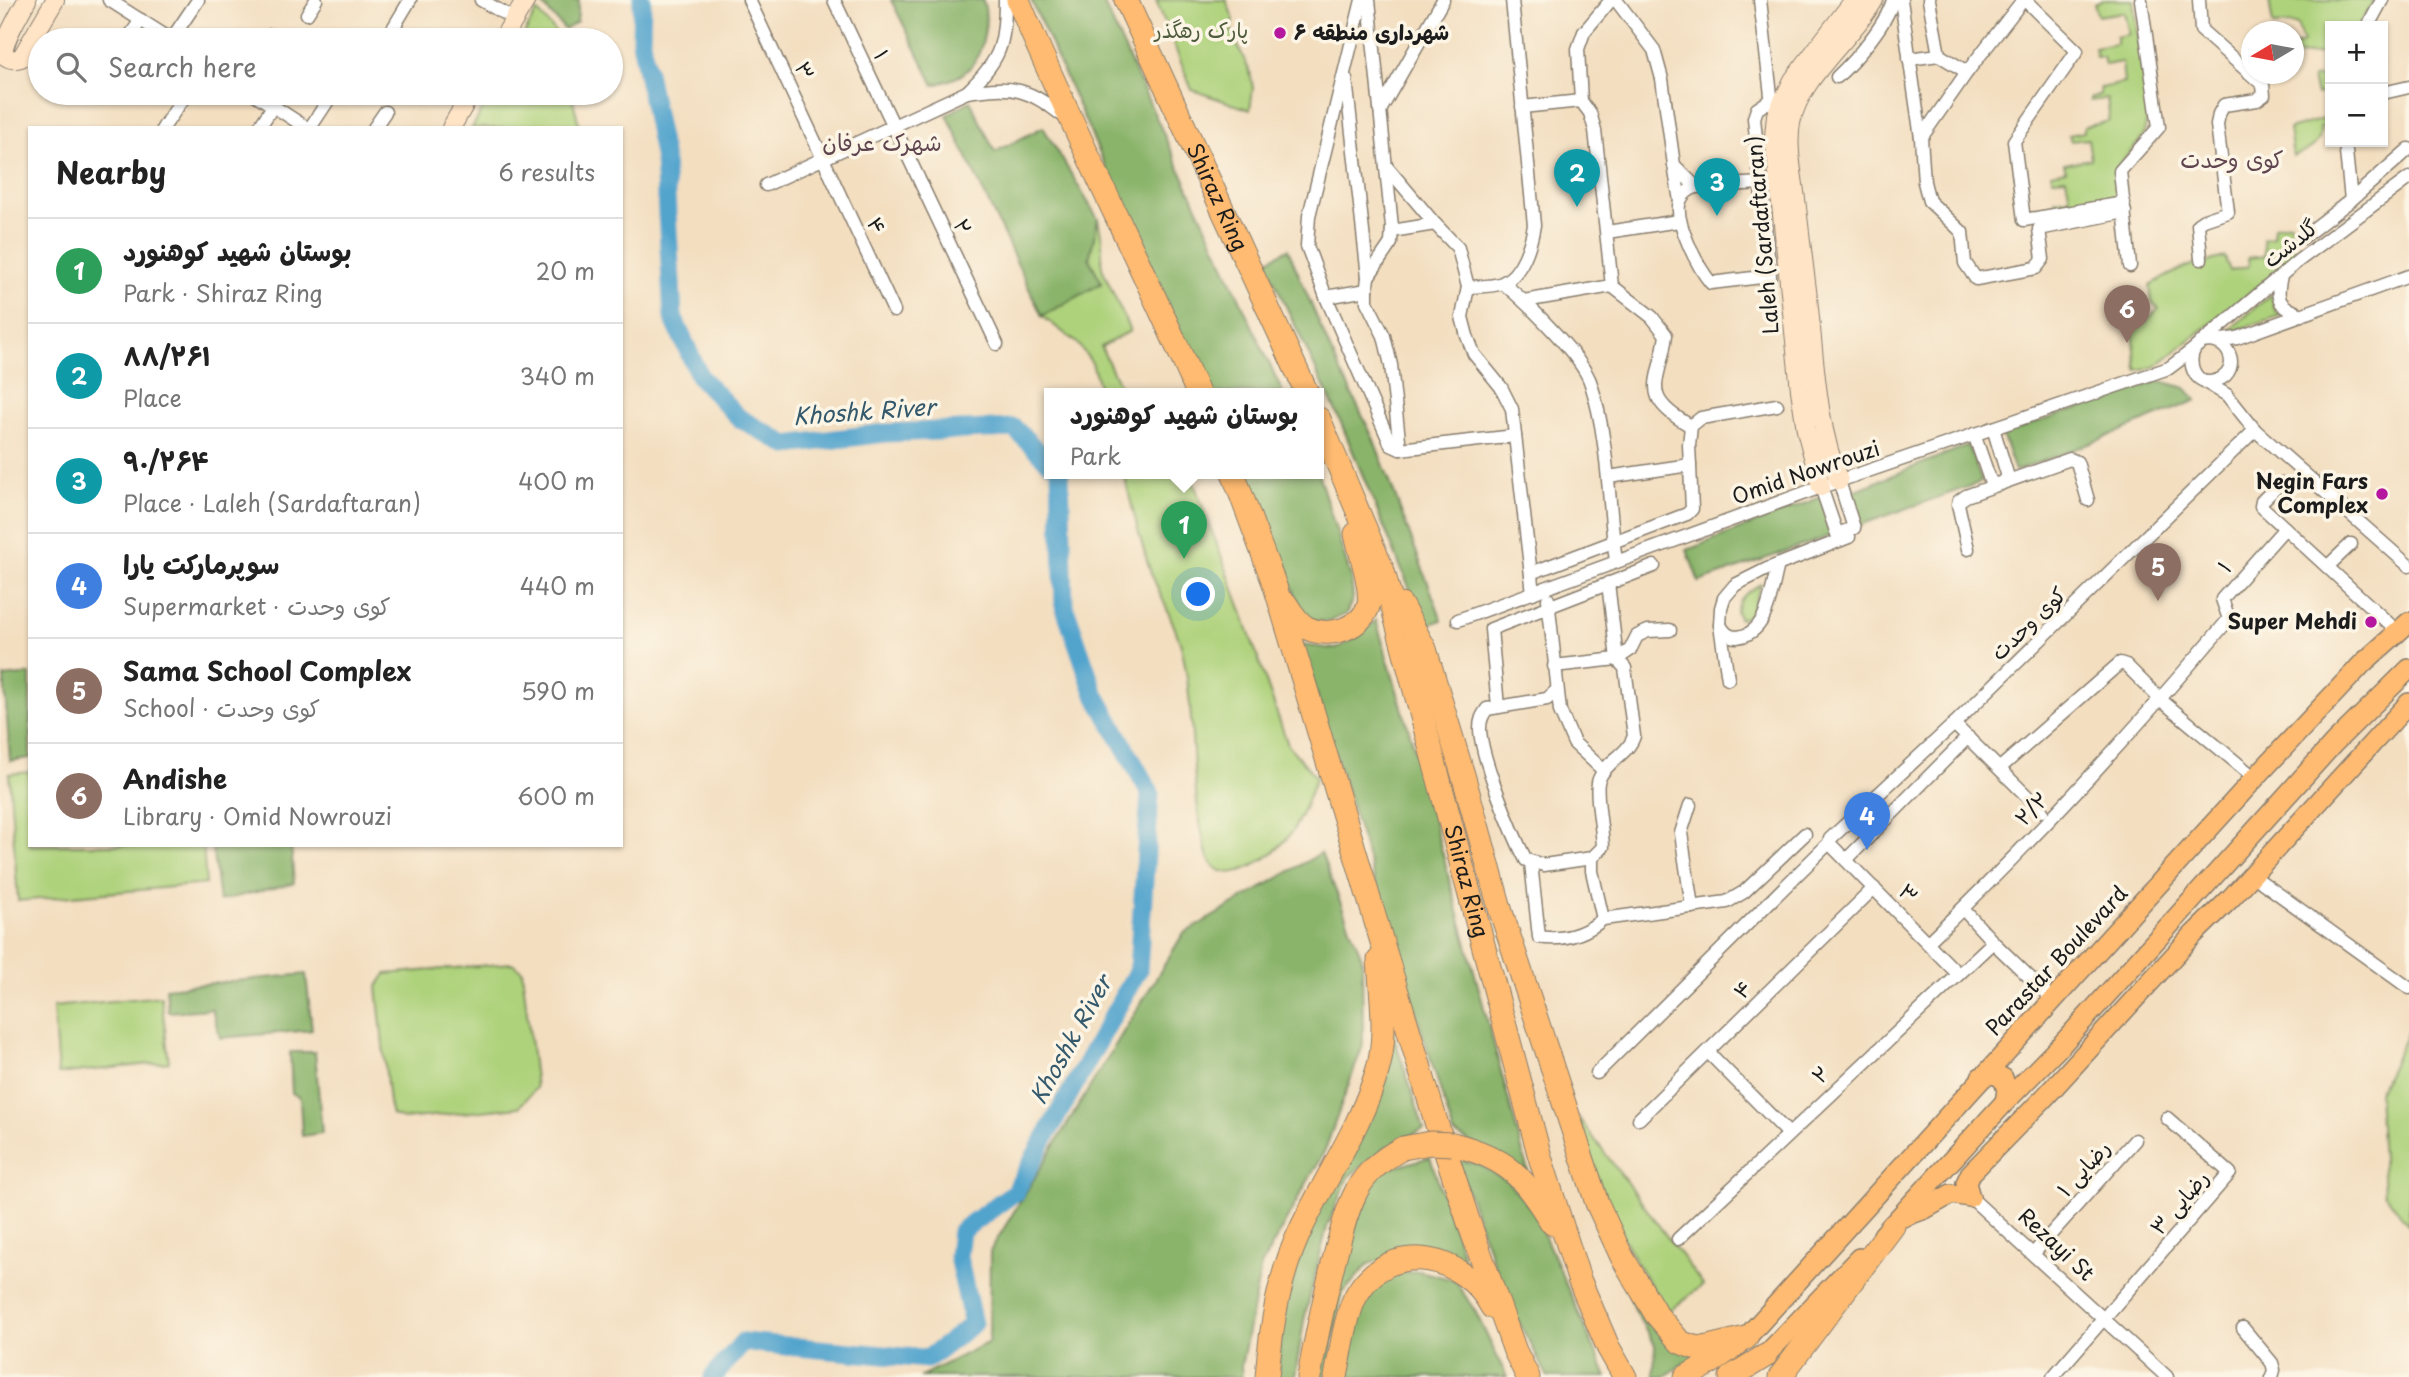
<!DOCTYPE html>
<html lang="en">
<head>
<meta charset="utf-8">
<style>
  body { margin:0; font-family:"Playpen Sans","Playpen Sans Arabic",sans-serif; background:#f2f2f2; color:#222 }
  .controls { position:absolute; right:21px; top:21px; display:grid; overflow:hidden; border-radius:0px; box-shadow:0 2px 5px #0004 }
  .controls button { width:63px; height:63px; display:grid; place-items:center; padding:0; border:0; border-bottom:2px solid #e0e0e0; background:#fff; color:#222; font:35px sans-serif }
  .compass { position:absolute; left:2241px; top:21px; width:63px; height:63px; border-radius:50%; background:#fff; box-shadow:0 2px 5px #0004; rotate:260deg }
  .you { position:absolute; left:1199px; top:595px; width:24px; height:24px; margin:-18px; border:5px solid #fff; border-radius:50%; background:#1a73e8; box-shadow:0 0 0 10px #1a73e833 }
  .badge { display:grid; place-items:center; width:46px; height:46px; border-radius:50%; background:#b5179e; color:#fff; font-size:23px; font-weight:700 }
  .pin { position:absolute; translate:-50% -58px; filter:drop-shadow(0 2px 4px #0008) }
  .pin::after { content:''; position:absolute; top:37px; width:24px; height:21px; background:inherit; clip-path:polygon(0 0,100% 0,50% 100%) }
  .popup { position:absolute; left:1044px; top:388px; width:280px; height:91px; box-sizing:border-box; display:grid; place-content:center; border-radius:0px; background:#fff; filter:drop-shadow(0 2px 5px #0005); font-size:23px; white-space:nowrap; color:#767676 }
  .popup b { font-size:26px; color:#222 }
  .popup::after { content:''; position:absolute; left:50%; top:100%; margin-left:-14px; border:14px solid transparent; border-top-color:#fff }
  .list { margin:0; padding:0; list-style:none }
  h2 { display:flex; justify-content:space-between; align-items:center; height:91px; margin:0; padding:0 28px; font-size:30px }
  h2 small { font-size:23px; font-weight:400; color:#767676 }
  .list li { display:grid; grid-template-columns:46px 1fr auto; gap:21px; align-items:center; box-sizing:border-box; height:105px; padding:0 28px; border-top:2px solid #e0e0e0 }
  .list b { display:block; font-size:26px; white-space:nowrap }
  .list p { margin:0; font-size:23px; white-space:nowrap; color:#767676 }
  .list em { font-size:23px; font-style:normal; color:#767676 }
  .icon { flex:none; width:38px; height:38px; fill:none; stroke:currentColor; stroke-width:2; stroke-linecap:round; stroke-linejoin:round }
  .map { position:relative; flex:none; width:2409px; height:1377px; overflow:hidden }
  .search { position:absolute; background:#fff; box-shadow:0 2px 5px #0004; left:28px; top:28px; width:595px; height:77px; display:flex; align-items:center; gap:18px; box-sizing:border-box; padding:0 24px; border-radius:38px; color:#767676; font-size:26px }
  .panel { position:absolute; background:#fff; box-shadow:0 2px 5px #0004; left:28px; top:126px; width:595px; height:721px; border-radius:0px }
  .map>svg:first-child { display:block }
  .green { fill:#aed27b; stroke:#65774c; stroke-width:2 }
  .forest { fill:#8ab46b; stroke:#536844; stroke-width:2 }
  .lines { fill:none; stroke-linecap:round; stroke-linejoin:round }
  .river { stroke:#52a4cd; stroke-width:19 }
  .street-casing { stroke:#887d6e; stroke-width:15 }
  .secondary-casing { stroke:#887d6e; stroke-width:20 }
  .primary-casing { stroke:#887d6e; stroke-width:22 }
  .highway-casing { stroke:#887d6e; stroke-width:25 }
  .street { stroke:#fff; stroke-width:12 }
  .secondary { stroke:#ffe4c6; stroke-width:18 }
  .primary { stroke:#febb71; stroke-width:19 }
  .highway { stroke:#febb71; stroke-width:23 }
  .highway-bridge-casing { stroke:#887d6e; stroke-width:25; stroke-linecap:butt }
  .highway-bridge { stroke:#febb71; stroke-width:23 }
  .poi-dot { fill:#b5179e; stroke:#fcf5e5; stroke-width:2.5 }
  .labels { text-anchor:middle; stroke-width:7; stroke-linejoin:round; paint-order:stroke }
  .park-label { font-size:21px; fill:#4f5c3d; stroke:#fcf5e5 }
  .poi-label { font-size:21px; font-weight:bold; fill:#1c1c1c; stroke:#fcf5e5; text-anchor:end }
  .street-label { font-size:21px; fill:#1c1c1c; stroke:#fcf5e5 }
  .neighbourhood-label { font-size:23px; fill:#5f454f; stroke:#fcf5e5 }
  .water-label { font-size:23px; font-style:italic; fill:#34596c; stroke:#fcf5e5 }
</style>
</head>
<body>
<div class="map">
<svg width="2409" height="1377" viewBox="0 0 2409 1377">
  <rect width="100%" height="100%" fill="#fcf5e5"/>
  <filter id="ink" filterUnits="userSpaceOnUse"><feTurbulence type="fractalNoise" baseFrequency=".0143" numOctaves="2"/><feDisplacementMap in="SourceGraphic" scale="14" xChannelSelector="R" yChannelSelector="G"/><feConvolveMatrix kernelMatrix="1 2 1 2 8 2 1 2 1" color-interpolation-filters="sRGB"/></filter>
  <filter id="wash" filterUnits="userSpaceOnUse"><feTurbulence type="fractalNoise" baseFrequency=".00686" numOctaves="4" result="noise"/><feDisplacementMap in="SourceGraphic" scale="28" xChannelSelector="R" yChannelSelector="G"/><feGaussianBlur stdDeviation="1.57" result="paint"/><feColorMatrix in="noise" values="0 0 0 0 0 0 0 0 0 0 0 0 0 0 0 0 0 1.4 0 .05"/><feComposite in="paint" operator="in"/></filter>
  <g filter="url(#wash)">
    <rect width="100%" height="100%" fill="#f3dec0"/>
    <!-- green -->
    <g class="green">
      <path d="M1156 0H1226L1234 20 1231 30 1250 72 1253 88 1250 110 1192 90Z"/>
      <path d="M2104 0H2133L2148 117 2143 137 2116 169 2120 201 2029 216 2028 210 2056 206 2055 200 2070 198 2066 178 2053 179 2051 173 2066 170 2064 164 2091 159 2088 139 2071 141 2069 135 2084 132V127L2110 121 2107 99 2090 101V98L2100 95V88L2124 83 2122 62 2105 65 2103 57H2096L2094 48 2116 44V37L2129 34 2124 12 2098 16 2094 4Z"/>
      <path d="M2269 0H2375L2358 26H2330V115L2326 93 2316 95 2312 78 2329 76 2323 53 2297 56 2295 45 2303 43 2297 24 2273 25Z"/>
      <path d="M537 11 554 30 557 40H521Z"/>
      <path d="M492 93H571L580 128H472Z"/>
      <path d="M2330 117V125L2320 128C2323 145 2307 151 2293 156L2289 129Z"/>
      <path d="M1098 219 1102 240V268L1130 331 1101 347 1123 393H1101L1092 363 1077 343 1042 316 1102 283 1089 259Z"/>
      <path d="M2290 223 2296 257 2155 367 2137 370 2133 332 2159 309 2152 303 2150 285 2183 268 2225 257 2230 271 2249 266 2248 258 2265 256 2263 239 2273 237 2274 226Z"/>
      <path d="M2271 294 2275 310 2282 315 2225 334Z"/>
      <path d="M1124 473H1190L1239 603 1288 745 1316 777C1302 816 1293 844 1254 865 1241 872 1223 879 1211 863 1206 856 1204 842 1202 833 1190 774 1195 713 1183 654 1178 629 1162 600 1152 575 1140 542 1132 508 1124 473Z"/>
      <path d="M1761 584 1749 616 1740 619 1736 612C1739 597 1748 591 1761 584Z"/>
      <path d="M30 772V845H203L206 884 18 901 9 774Z"/>
      <path d="M512 963 522 970 536 1088 519 1107 404 1119 392 1115 389 1103 377 987 386 974Z"/>
      <path d="M161 996 169 1062 58 1074 53 1007Z"/>
      <path d="M2409 1030V1225L2384 1193 2378 1093Z"/>
      <path d="M1578 1117 1703 1285 1669 1311C1652 1288 1636 1264 1623 1238 1603 1200 1591 1158 1578 1117Z"/>
    </g>
    <!-- forest -->
    <g class="forest">
      <path d="M543 0H579L577 22 565 30 541 3Z"/>
      <path d="M891 0H983C990 20 983 59 965 72 958 79 943 82 934 85Z"/>
      <path d="M1031 0H1102L1283 393H1207Z"/>
      <path d="M970 101 995 152 1043 127 1098 219 1089 259 1102 283 1042 316 947 115Z"/>
      <path d="M1288 249 1330 349 1374 440 1442 620 1425 626 1339 418 1265 262Z"/>
      <path d="M2160 381 2186 388 2197 400 2084 446 2015 471 2002 434Z"/>
      <path d="M1968 445 1982 482 1860 525 1851 492Z"/>
      <path d="M1243 473H1318L1351 577 1353 598 1346 614 1328 622 1312 621 1302 610Z"/>
      <path d="M1821 497 1833 535 1699 582 1687 550Z"/>
      <path d="M1376 620 1414 747 1528 1172 1454 1134 1301 645 1336 649 1358 637Z"/>
      <path d="M30 674V758L10 761 4 677Z"/>
      <path d="M212 845H291L294 883 219 901Z"/>
      <path d="M1321 853 1362 958 1363 1045 1325 1150 1261 1266 1241 1366 1242 1377H919L989 1342 990 1251 1183 934Z"/>
      <path d="M306 974 312 1030 220 1038 212 1009 168 1012 166 988Z"/>
      <path d="M1391 1027 1424 1129 1384 1148 1348 1177 1327 1227 1304 1321 1295 1377H1278L1281 1324 1303 1241Z"/>
      <path d="M290 1052H315L322 1133 302 1136 300 1098 292 1093Z"/>
      <path d="M1430 1157 1466 1265 1411 1250 1368 1264 1342 1294 1326 1377H1319L1352 1220 1381 1171Z"/>
      <path d="M1456 1159 1480 1165 1507 1181 1534 1212 1607 1377H1548L1507 1300Z"/>
      <path d="M1419 1271 1455 1280 1475 1311 1507 1377H1348C1352 1352 1355 1306 1373 1287 1384 1275 1404 1273 1419 1271Z"/>
      <path d="M1627 1286 1697 1354 1664 1377H1656L1654 1375 1655 1345 1634 1310Z"/>
    </g>
    <g class="lines">
      <!-- river -->
      <g class="river">
        <path d="M642 0 641 41 664 160 673 317 700 377 739 418 787 445 885 433 1014 428 1049 462"/>
        <path d="M713 1377 743 1342 927 1359 973 1324 958 1256 961 1231 1015 1192 1138 970 1150 793 1094 692 1064 605 1060 473"/>
      </g>
    </g>
  </g>
  <g filter="url(#ink)">
    <g class="lines">
      <!-- street casing -->
      <g class="street-casing">
        <g id="street">
          <path d="M109 0 172 40"/>
          <path d="M481 0 514 19"/>
          <path d="M749 0 894 311"/>
          <path d="M834 0 997 344"/>
          <path d="M1362 0 1309 216 1307 246 1326 297 1391 445 1400 449 1515 436"/>
          <path d="M1369 0 1392 227 1391 243 1368 277 1367 286V302L1384 336 1391 365 1400 449"/>
          <path d="M1611 0 1584 32 1578 49 1581 101 1590 113 1595 130 1612 286 1652 317 1666 335C1660 383 1637 396 1691 426"/>
          <path d="M1616 0 1654 50 1662 79 1674 165 1696 187C1690 189 1683 194 1680 201 1673 220 1699 269 1711 283L1770 276 1754 118 1757 109 1772 99 1790 101"/>
          <path d="M1760 0 1772 104"/>
          <path d="M1901 0 1921 138 1924 182 1929 201 1962 232 1965 263 1976 279 2036 268 2043 259 2039 229 2125 212"/>
          <path d="M1929 0 1939 55"/>
          <path d="M2025 0 2077 51 2014 141 2024 220 2124 203"/>
          <path d="M2199 0 2201 30 2263 85 2264 95 2257 100 2224 105 2219 114 2217 125 2228 212 2204 220 2198 224 2201 259"/>
          <path d="M307 14 316 0"/>
          <path d="M2368 26 2382 0"/>
          <path d="M127 40 141 20"/>
          <path d="M171 40 198 0"/>
          <path d="M268 40 271 35"/>
          <path d="M386 40 410 0"/>
          <path d="M1909 59 1939 55 1967 72"/>
          <path d="M1837 77C1856 59 1886 25 1893 0"/>
          <path d="M1346 79 1368 277"/>
          <path d="M967 92C1000 60 1005 46 1005 0"/>
          <path d="M253 93 307 128"/>
          <path d="M2383 93 2409 87"/>
          <path d="M1522 107 1581 101"/>
          <path d="M1381 109 1443 0"/>
          <path d="M163 128 187 93"/>
          <path d="M259 128 273 106"/>
          <path d="M310 128 333 93"/>
          <path d="M374 128 385 112"/>
          <path d="M1921 138 1967 72 2023 0"/>
          <path d="M2345 142 2351 200 2409 149"/>
          <path d="M1674 165 1680 201"/>
          <path d="M1386 166 1435 224 1458 248 1468 287 1462 317 1467 336 1474 354 1501 387 1512 409 1533 593"/>
          <path d="M766 185 967 92C1015 85 1027 88 1066 118"/>
          <path d="M1696 187 1761 183"/>
          <path d="M1392 231 1435 224"/>
          <path d="M1607 232 1679 221"/>
          <path d="M2302 238 2351 200"/>
          <path d="M2130 266 2120 171 2159 127 2141 0"/>
          <path d="M2281 276C2275 301 2279 306 2302 315"/>
          <path d="M1503 283C1526 302 1583 357 1591 384 1609 440 1608 503 1616 561"/>
          <path d="M1468 287C1478 286 1493 287 1502 283 1522 275 1531 244 1534 225L1512 0"/>
          <path d="M1326 297 1367 290"/>
          <path d="M1524 301 1612 286"/>
          <path d="M2214 341 2237 338 2409 276"/>
          <path d="M2200 343C2229 333 2243 370 2218 380 2197 389 2185 364 2195 348L2298 261 2409 178"/>
          <path d="M2205 382 2227 395 2255 430 2409 566"/>
          <path d="M1974 434 1991 483 2001 484 2008 477 1993 428"/>
          <path d="M1608 477 1690 465"/>
          <path d="M2281 483 2262 501 2261 506 2398 632"/>
          <path d="M1821 487 1837 534 1854 528 1839 481"/>
          <path d="M1968 549 1958 504 1959 501 1966 496 2070 459 2077 462 2088 500"/>
          <path d="M2328 566 2351 544"/>
          <path d="M1531 573 1687 514 1692 509 1689 445 1691 426 1701 418 1777 405"/>
          <path d="M1548 599 1560 711 1574 743 1604 771"/>
          <path d="M1458 620 1821 487 2169 368 2194 349"/>
          <path d="M1720 625C1724 632 1728 637 1737 637 1769 634 1771 589 1778 565"/>
          <path d="M1554 666 1617 659 1630 650 1637 636 1648 631 1670 630"/>
          <path d="M1728 679 1720 625 1721 608 1724 598 1735 585 1767 569 1849 537 1847 532"/>
          <path d="M1557 690 1547 699 1487 709C1482 716 1480 720 1480 729 1481 758 1512 833 1526 860L1544 865 1592 858"/>
          <path d="M1498 707 1491 629 1654 566"/>
          <path d="M1954 724 2042 811"/>
          <path d="M2000 768 2120 663 2126 665 2161 700 2255 778"/>
          <path d="M1690 805 1681 833 1692 907"/>
          <path d="M1829 843 1958 974"/>
          <path d="M1846 860 1968 737"/>
          <path d="M1531 863 1539 937C1563 941 1584 935 1603 919L1727 902 1744 892 1805 834"/>
          <path d="M2252 875 2409 988"/>
          <path d="M1963 909 1993 942 2052 999"/>
          <path d="M1603 919 1592 871V858L1603 847C1603 832 1594 790 1599 779 1606 761 1628 755 1634 736L1625 668 1617 659 1608 583"/>
          <path d="M1928 942C2035 840 2134 731 2229 619L2222 599 2285 528"/>
          <path d="M1708 1052 1788 1133"/>
          <path d="M1597 1073 1829 843 1830 839 1954 724 2255 430"/>
          <path d="M1639 1119 1874 888"/>
          <path d="M1970 1197 2167 1377"/>
          <path d="M1678 1239 1993 942"/>
          <path d="M2033 1254 2135 1140"/>
          <path d="M2243 1328 2272 1363 2274 1370 2272 1377"/>
          <path d="M2053 1377 2230 1173 2167 1118"/>
        </g>
      </g>
      <!-- secondary casing -->
      <g class="secondary-casing">
        <g id="secondary">
          <path d="M27 0C21 11 0 46 5 56 10 60 15 60 21 58L55 0"/>
          <path d="M502 40 526 0"/>
          <path d="M451 128 471 93"/>
          <path d="M1839 481C1814 417 1815 350 1806 282 1802 252 1799 222 1795 192 1792 170 1787 145 1791 123 1800 76 1851 40 1874 0"/>
          <path d="M1821 487 1806 430 1800 390 1774 136 1776 115 1793 80 1854 0"/>
        </g>
      </g>
      <!-- primary casing -->
      <g class="primary-casing">
        <g id="primary">
          <path d="M1981 1077 1993 1074 2003 1078 2007 1090 2005 1102"/>
          <path d="M1970 1197 1966 1183 1970 1174 2045 1097 2194 934 2231 898 2409 703"/>
          <path d="M1903 1217 1925 1209 1951 1194 1970 1197"/>
          <path d="M1883 1235 2005 1102 2063 1043 2334 743 2409 669"/>
          <path d="M1746 1338 2255 778 2363 663 2409 622"/>
          <path d="M1765 1356 1859 1258"/>
        </g>
      </g>
      <!-- highway casing -->
      <g class="highway-casing">
        <g id="highway">
          <path d="M1018 0C1074 133 1140 261 1198 393"/>
          <path id="s1" d="M1126 0 1307 393"/>
          <path id="s2" d="M1319 419 1383 571 1540 1157 1579 1279 1608 1347 1625 1377"/>
          <path d="M1233 473 1275 586 1437 1125 1469 1223 1515 1351 1528 1377"/>
          <path d="M1286 604C1291 612 1298 623 1307 628 1329 639 1364 628 1369 603 1372 585 1360 552 1356 534"/>
          <path d="M1401 605 1425 649 1464 778 1501 912 1597 1203 1622 1257 1656 1314 1680 1342 1693 1347 1704 1348 1746 1338"/>
          <path d="M1452 1144C1508 1158 1522 1175 1552 1223"/>
          <path d="M1267 1377C1271 1325 1279 1274 1302 1227 1327 1175 1360 1128 1377 1072 1388 1036 1381 997 1379 960"/>
          <path d="M1309 1377C1316 1337 1325 1296 1335 1256 1341 1234 1346 1211 1357 1190 1367 1171 1384 1158 1403 1148"/>
          <path d="M1336 1377C1341 1353 1345 1315 1357 1294 1390 1237 1465 1255 1492 1307"/>
          <path d="M1686 1377 1710 1363 1737 1344"/>
          <path d="M1731 1377 1765 1356"/>
          <path d="M1780 1377 1893 1226"/>
        </g>
      </g>
      <!-- street -->
      <use href="#street" class="street"/>
      <!-- secondary -->
      <use href="#secondary" class="secondary"/>
      <!-- primary -->
      <use href="#primary" class="primary"/>
      <!-- highway -->
      <use href="#highway" class="highway"/>
      <!-- highway-bridge casing -->
      <g class="highway-bridge-casing">
        <path id="highway-bridge" d="M1403 1148 1430 1143 1452 1144"/>
      </g>
      <!-- highway-bridge -->
      <use href="#highway-bridge" class="highway-bridge"/>
    </g>
  </g>
  <!-- markers -->
  <g class="poi-dot">
    <circle cx="1280" cy="33" r="7"/>
    <circle cx="2382" cy="494" r="7"/>
    <circle cx="2371" cy="622" r="7"/>
  </g>
  <g class="labels">
    <!-- park labels -->
    <g class="park-label">
      <text x="1201" y="38">پارک رهگذر</text>
    </g>
    <!-- poi labels -->
    <g class="poi-label">
      <text x="1294" y="40" text-anchor="start">شهرداری منطقه ۶</text>
      <text x="2368" y="489">Negin Fars<tspan x="2368" dy="24">Complex</tspan></text>
      <text x="2357" y="629">Super Mehdi</text>
    </g>
    <!-- street labels -->
    <g class="street-label">
      <text transform="translate(881 55) rotate(65)" y="7">۱</text>
      <text transform="translate(804 71) rotate(65)" y="7">۳</text>
      <text dy="7" stroke="none"><textPath href="#s1" startOffset="217">Shiraz Ring</textPath></text>
      <text transform="translate(876 226) rotate(65)" y="7">۴</text>
      <text transform="translate(962 227) rotate(65)" y="7">۲</text>
      <text transform="translate(1763 235) rotate(-95)" y="7">Laleh (Sardaftaran)</text>
      <text transform="translate(2291 244) rotate(-38)" y="7">گلدشت</text>
      <text transform="translate(1806 473) rotate(-19)" y="7">Omid Nowrouzi</text>
      <text transform="translate(2225 567) rotate(-49)" y="7">۱</text>
      <text transform="translate(2029 624) rotate(-44)" y="7">کوی وحدت</text>
      <text transform="translate(2032 809) rotate(-46)" y="7">۲/۲</text>
      <text dy="7" stroke="none"><textPath href="#s2" startOffset="486">Shiraz Ring</textPath></text>
      <text transform="translate(1908 894) rotate(45)" y="7">۳</text>
      <text transform="translate(2057 961) rotate(-47)" y="7">Parastar Boulevard</text>
      <text transform="translate(1743 990) rotate(-45)" y="7">۴</text>
      <text transform="translate(1821 1075) rotate(-43)" y="7">۲</text>
      <text transform="translate(2084 1169) rotate(-48)" y="7">رضایی ۱</text>
      <text transform="translate(2180 1203) rotate(-49)" y="7">رضایی ۳</text>
      <text transform="translate(2056 1245) rotate(43)" y="7">Rezayi St</text>
    </g>
    <!-- neighbourhood labels -->
    <g class="neighbourhood-label">
      <text x="882" y="151">شهرک عرفان</text>
      <text x="2232" y="168">کوی وحدت</text>
    </g>
    <!-- water labels -->
    <g class="water-label">
      <text transform="translate(864 412) rotate(-4)" y="8">Khoshk River</text>
      <text transform="translate(1071 1040) rotate(-61)" y="8">Khoshk River</text>
    </g>
  </g>
</svg>
<div class="controls">
<button>+</button>
<button>−</button>
</div>
<svg class="compass" viewBox="-18 -18 36 36"><path d="M0-13l5 13h-10z" fill="#e53935"/><path d="M0 13l5-13h-10z" fill="#767676"/></svg>
<div class="you"></div>
<div class="pin badge" style="left:1184px;top:559px;background:#2e9e5b">1</div>
<div class="popup"><b>بوستان شهید کوهنورد</b>Park</div>
<div class="pin badge" style="left:1577px;top:207px;background:#0f9aa8">2</div>
<div class="pin badge" style="left:1717px;top:216px;background:#0f9aa8">3</div>
<div class="pin badge" style="left:1867px;top:850px;background:#3f7fe0">4</div>
<div class="pin badge" style="left:2158px;top:601px;background:#8d6e63">5</div>
<div class="pin badge" style="left:2127px;top:343px;background:#8d6e63">6</div>
<div class="search"><svg class="icon" aria-label="search" viewBox="0 0 24 24"><circle cx="10" cy="10" r="6"/><path d="M15 15l6 6"/></svg>Search here</div>
<section class="panel">
<h2>Nearby<small>6 results</small></h2>
<ul class="list">
<li><span class="badge" style="background:#2e9e5b">1</span><div><b>بوستان شهید کوهنورد</b><p>Park · Shiraz Ring</p></div><em>20 m</em></li>
<li><span class="badge" style="background:#0f9aa8">2</span><div><b>۸۸/۲۶۱</b><p>Place</p></div><em>340 m</em></li>
<li><span class="badge" style="background:#0f9aa8">3</span><div><b>۹۰/۲۶۴</b><p>Place · Laleh (Sardaftaran)</p></div><em>400 m</em></li>
<li><span class="badge" style="background:#3f7fe0">4</span><div><b>سوپرمارکت یارا</b><p>Supermarket · کوی وحدت</p></div><em>440 m</em></li>
<li><span class="badge" style="background:#8d6e63">5</span><div><b>Sama School Complex</b><p>School · کوی وحدت</p></div><em>590 m</em></li>
<li><span class="badge" style="background:#8d6e63">6</span><div><b>Andishe</b><p>Library · Omid Nowrouzi</p></div><em>600 m</em></li>
</ul>
</section>
</div>
</body>
</html>
